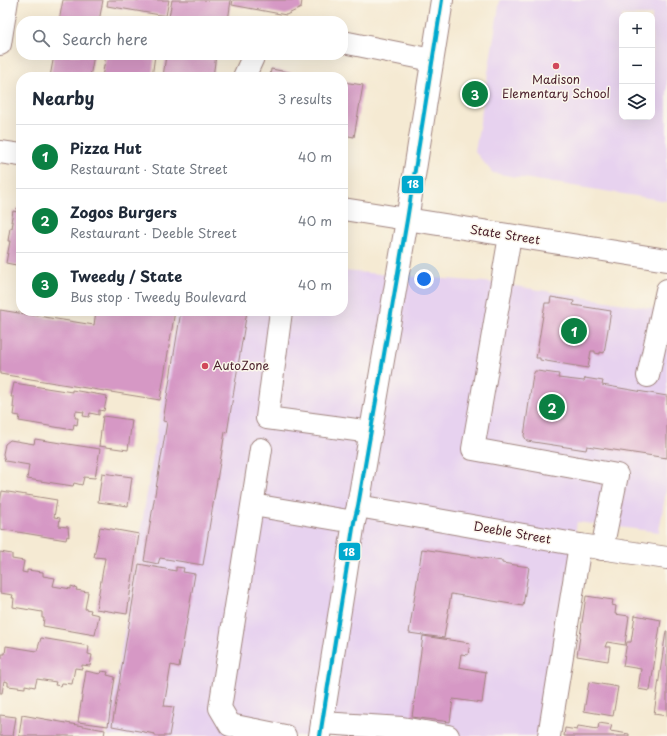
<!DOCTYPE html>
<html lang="en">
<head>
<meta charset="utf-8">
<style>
  body { margin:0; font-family:"Playpen Sans",sans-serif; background:#f2f2f3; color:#1f2937 }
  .controls { position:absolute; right:12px; top:12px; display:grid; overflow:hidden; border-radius:8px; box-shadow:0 4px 16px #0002 }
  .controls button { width:36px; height:36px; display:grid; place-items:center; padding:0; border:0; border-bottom:1px solid #e0e1e3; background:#fff; color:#1f2937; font:20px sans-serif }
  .you { position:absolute; left:424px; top:279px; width:14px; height:14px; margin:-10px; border:3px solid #fff; border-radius:50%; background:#1a73e8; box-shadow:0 0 0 6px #1a73e833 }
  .badge { display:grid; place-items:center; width:26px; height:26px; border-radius:50%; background:#0b8043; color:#fff; font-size:13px; font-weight:700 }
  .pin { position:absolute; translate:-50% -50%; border:2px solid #fff; box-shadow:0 1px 4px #0006 }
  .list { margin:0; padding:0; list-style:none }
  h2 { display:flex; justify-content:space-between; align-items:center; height:52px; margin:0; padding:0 16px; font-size:17px }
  h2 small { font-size:13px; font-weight:400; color:#747a83 }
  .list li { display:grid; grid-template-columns:26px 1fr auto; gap:12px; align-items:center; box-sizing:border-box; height:64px; padding:0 16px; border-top:1px solid #e0e1e3 }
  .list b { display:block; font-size:15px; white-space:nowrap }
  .list p { margin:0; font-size:13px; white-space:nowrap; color:#747a83 }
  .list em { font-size:13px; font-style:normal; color:#747a83 }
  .icon { flex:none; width:22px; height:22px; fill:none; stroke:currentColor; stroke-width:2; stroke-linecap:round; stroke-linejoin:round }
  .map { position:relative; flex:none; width:667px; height:736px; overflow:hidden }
  .search { position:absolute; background:#fff; box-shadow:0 4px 16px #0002; left:16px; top:16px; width:332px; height:44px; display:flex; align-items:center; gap:10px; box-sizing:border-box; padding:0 14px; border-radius:16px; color:#747a83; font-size:15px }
  .panel { position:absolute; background:#fff; box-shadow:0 4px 16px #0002; left:16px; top:72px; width:332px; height:244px; border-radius:16px }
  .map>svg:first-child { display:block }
  .built { fill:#e7d2ef; fill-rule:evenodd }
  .building { fill:#d698c5 }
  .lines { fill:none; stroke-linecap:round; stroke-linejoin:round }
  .minor-casing { stroke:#a0847f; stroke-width:24 }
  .major-casing { stroke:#a0847f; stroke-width:24 }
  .minor { stroke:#fff; stroke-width:22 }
  .major { stroke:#fff; stroke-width:22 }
  .bus-1-casing { stroke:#fbf7ec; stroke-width:7 }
  .bus-1 { stroke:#00a9ce; stroke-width:4 }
  .poi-dot { fill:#d1495b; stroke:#fbf7ec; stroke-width:1.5 }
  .labels { text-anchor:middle; stroke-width:3; stroke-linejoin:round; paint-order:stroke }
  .poi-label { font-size:12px; fill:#4a1f2b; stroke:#fbf7ec }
  .street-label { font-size:12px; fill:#4a1f2b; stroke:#fbf7ec }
  .line-badge { stroke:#fbf7ec; stroke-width:1.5 }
  .badge-label { font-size:11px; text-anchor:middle; font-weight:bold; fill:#fff }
</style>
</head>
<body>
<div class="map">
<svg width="667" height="736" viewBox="0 0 667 736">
  <rect width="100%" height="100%" fill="#fbf7ec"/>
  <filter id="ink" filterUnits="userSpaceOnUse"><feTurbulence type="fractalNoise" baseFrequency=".025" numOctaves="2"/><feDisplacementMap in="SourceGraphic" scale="8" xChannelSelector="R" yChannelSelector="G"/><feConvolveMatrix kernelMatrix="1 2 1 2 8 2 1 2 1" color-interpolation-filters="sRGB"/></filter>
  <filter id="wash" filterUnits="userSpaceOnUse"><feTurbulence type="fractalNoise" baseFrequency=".012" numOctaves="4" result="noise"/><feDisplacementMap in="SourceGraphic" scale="16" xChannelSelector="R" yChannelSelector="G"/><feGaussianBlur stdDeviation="0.9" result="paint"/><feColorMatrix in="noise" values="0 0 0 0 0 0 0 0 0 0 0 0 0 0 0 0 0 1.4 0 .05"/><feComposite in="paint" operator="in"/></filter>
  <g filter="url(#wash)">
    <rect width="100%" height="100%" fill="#f5ead3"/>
    <!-- built -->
    <g class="built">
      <path d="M500 0H667V201L493 173 475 152ZM622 15H652V117H622Z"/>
      <path d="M343 271 497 283 667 311V485L659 532 577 522 541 736H107L177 311H343Z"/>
    </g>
    <g id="blocks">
      <!-- building -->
      <g class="building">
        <path d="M63 0H103L99 21H59Z"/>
        <path d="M108 0H169L166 16 107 6Z"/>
        <path d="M172 0H231L228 21H196L169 17Z"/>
        <path d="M233 0H302L301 8 286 15 232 5Z"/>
        <path d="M112 18 128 20V21H112Z"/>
        <path d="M54 55H94L90 77H50Z"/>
        <path d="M106 55H155L152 77H102Z"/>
        <path d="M166 55H216L213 77H163Z"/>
        <path d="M271 69 310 76V77H270Z"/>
        <path d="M343 82 363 85 354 137 343 135Z"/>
        <path d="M17 208 21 209V266L6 263 10 241H8L10 228H12L13 222H11L13 211 17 212Z"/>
        <path d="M551 297 574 301 573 305 611 311 604 353 600 352V354L595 353V351H591L588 368 540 360V358H536L545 303H550Z"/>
        <path d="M0 310 94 325 96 311H175L160 400 0 374Z"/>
        <path d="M181 311H247L227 433 225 432 203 565 160 558 158 564 144 561 167 422 163 421Z"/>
        <path d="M535 371H537L559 374 558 378 584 381 585 378 603 381 602 385 667 396V458L587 446 586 450 527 441 524 436 533 375Z"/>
        <path d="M14 383 72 392V390L107 396 104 411 99 410V415L90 413 89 417 83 416 84 412 76 411 75 418H78L77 425 74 424 73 430 19 421 20 416 14 415 15 408H13L14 397H11Z"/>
        <path d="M103 416 132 420 128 450 99 446Z"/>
        <path d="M35 439 100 449 95 478 84 477 82 485 74 483 73 486 27 479 29 465 5 461 3 454 5 444 10 440 34 444Z"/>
        <path d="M102 473 132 477 128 506 98 502Z"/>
        <path d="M2 491 57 500 54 517 60 518 59 526 68 527 69 537 67 536 66 540 0 529V503Z"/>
        <path d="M100 527 139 534 127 614 96 609 105 558 94 557Z"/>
        <path d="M422 549 502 561V563L529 567 523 606 451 594 444 638 409 633Z"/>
        <path d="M0 552 12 554V559L24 561 22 572 27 573V570L43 572V576L55 578 53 586 71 589V586L77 588 76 590 88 592 85 609 91 610 90 613 99 615 95 635 43 626 44 618H42V612L13 607 14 598H12L13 595 0 593Z"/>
        <path d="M139 564 176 571V567L184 568 183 572 195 574 179 667 171 665 164 706 174 707 169 736H155V734L112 726Z"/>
        <path d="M586 596 613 600 612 605 616 606 615 614 629 616 625 645 607 642 605 647H610L608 661 577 656Z"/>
        <path d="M635 615 661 620 650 691 638 689 641 669 623 666 627 642H631Z"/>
        <path d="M666 631H667V716L654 714Z"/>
        <path d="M423 636 470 643 468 655 461 654 459 667 486 672 482 703 453 699 450 722 412 717Z"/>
        <path d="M41 638 89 646 88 654 92 655 90 666 82 665V669L75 668 72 684 62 683 61 686 55 685 56 682 37 679 35 687 25 685V688L8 686V682L4 681 2 693H0V657L2 658V654H5L6 646 37 651Z"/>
        <path d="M86 671 100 674 101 671 108 672 107 675 115 677 108 726 78 722Z"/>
        <path d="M589 682 618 687 613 716 584 711Z"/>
        <path d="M0 715 16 717 13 736H0Z"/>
        <path d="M22 715 105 730 104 736H19Z"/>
        <path d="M599 723 612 725 610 731 629 734V736H564L565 728 577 730 578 726 598 729Z"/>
      </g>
    </g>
  </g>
  <g filter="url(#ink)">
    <use href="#blocks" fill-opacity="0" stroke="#a0847f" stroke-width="1"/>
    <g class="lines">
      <!-- minor casing -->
      <g class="minor-casing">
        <g id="minor">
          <path d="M343 42 432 60"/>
          <path d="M0 44 7 0"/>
          <path d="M244 77 254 55"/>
          <path d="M510 236 473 449 617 475 602 549"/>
          <path d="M281 311 267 418 371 432"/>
          <path d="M648 376 667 290"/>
          <path d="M261 449 220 708 230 725 285 736"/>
          <path d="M253 505 354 522"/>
          <path d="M358 506 580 545 667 558"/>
          <path d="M322 723 402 728 448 736"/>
          <path d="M549 736 580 545"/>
        </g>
      </g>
      <!-- major casing -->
      <g class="major-casing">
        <g id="major">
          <path d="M0 152 21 155"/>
          <path d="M343 209 667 260"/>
          <path d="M320 736 354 522 358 506 407 220 442 0"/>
        </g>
      </g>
      <!-- minor -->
      <use href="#minor" class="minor"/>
      <!-- major -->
      <use href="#major" class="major"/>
      <!-- bus-1 casing -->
      <g class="bus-1-casing">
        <path id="bus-1" d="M320 736 354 522 358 506 407 220 442 0"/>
      </g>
      <!-- bus-1 -->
      <use href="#bus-1" class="bus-1"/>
    </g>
  </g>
  <!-- markers -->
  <g class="poi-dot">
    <circle cx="556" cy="66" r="4"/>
    <circle cx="205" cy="366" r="4"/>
  </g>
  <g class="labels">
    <!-- poi labels -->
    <g class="poi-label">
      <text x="556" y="84">Madison<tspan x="556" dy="14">Elementary School</tspan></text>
      <text x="213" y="370" text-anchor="start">AutoZone</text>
    </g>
    <!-- street labels -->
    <g class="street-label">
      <text transform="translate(505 235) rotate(9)" y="4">State Street</text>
      <text transform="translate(512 533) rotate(10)" y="4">Deeble Street</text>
    </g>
  </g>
  <g class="line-badge">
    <rect x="401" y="175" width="23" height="19" rx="4" fill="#00a9ce"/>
    <rect x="338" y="542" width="23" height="19" rx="4" fill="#00a9ce"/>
  </g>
  <g class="badge-label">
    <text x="413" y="188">18</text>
    <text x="349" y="556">18</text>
  </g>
</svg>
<div class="controls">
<button>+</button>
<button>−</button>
<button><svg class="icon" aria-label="layers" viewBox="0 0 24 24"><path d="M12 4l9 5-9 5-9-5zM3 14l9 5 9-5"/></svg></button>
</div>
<div class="you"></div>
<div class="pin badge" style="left:574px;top:331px">1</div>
<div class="pin badge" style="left:552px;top:407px">2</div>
<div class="pin badge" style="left:475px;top:94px">3</div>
<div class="search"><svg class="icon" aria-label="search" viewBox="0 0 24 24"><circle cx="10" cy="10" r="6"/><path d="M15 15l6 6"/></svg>Search here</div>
<section class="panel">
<h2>Nearby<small>3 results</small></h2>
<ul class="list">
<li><span class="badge">1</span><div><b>Pizza Hut</b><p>Restaurant · State Street</p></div><em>40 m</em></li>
<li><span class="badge">2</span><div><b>Zogos Burgers</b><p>Restaurant · Deeble Street</p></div><em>40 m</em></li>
<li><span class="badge">3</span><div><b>Tweedy / State</b><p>Bus stop · Tweedy Boulevard</p></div><em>40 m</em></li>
</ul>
</section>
</div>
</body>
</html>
